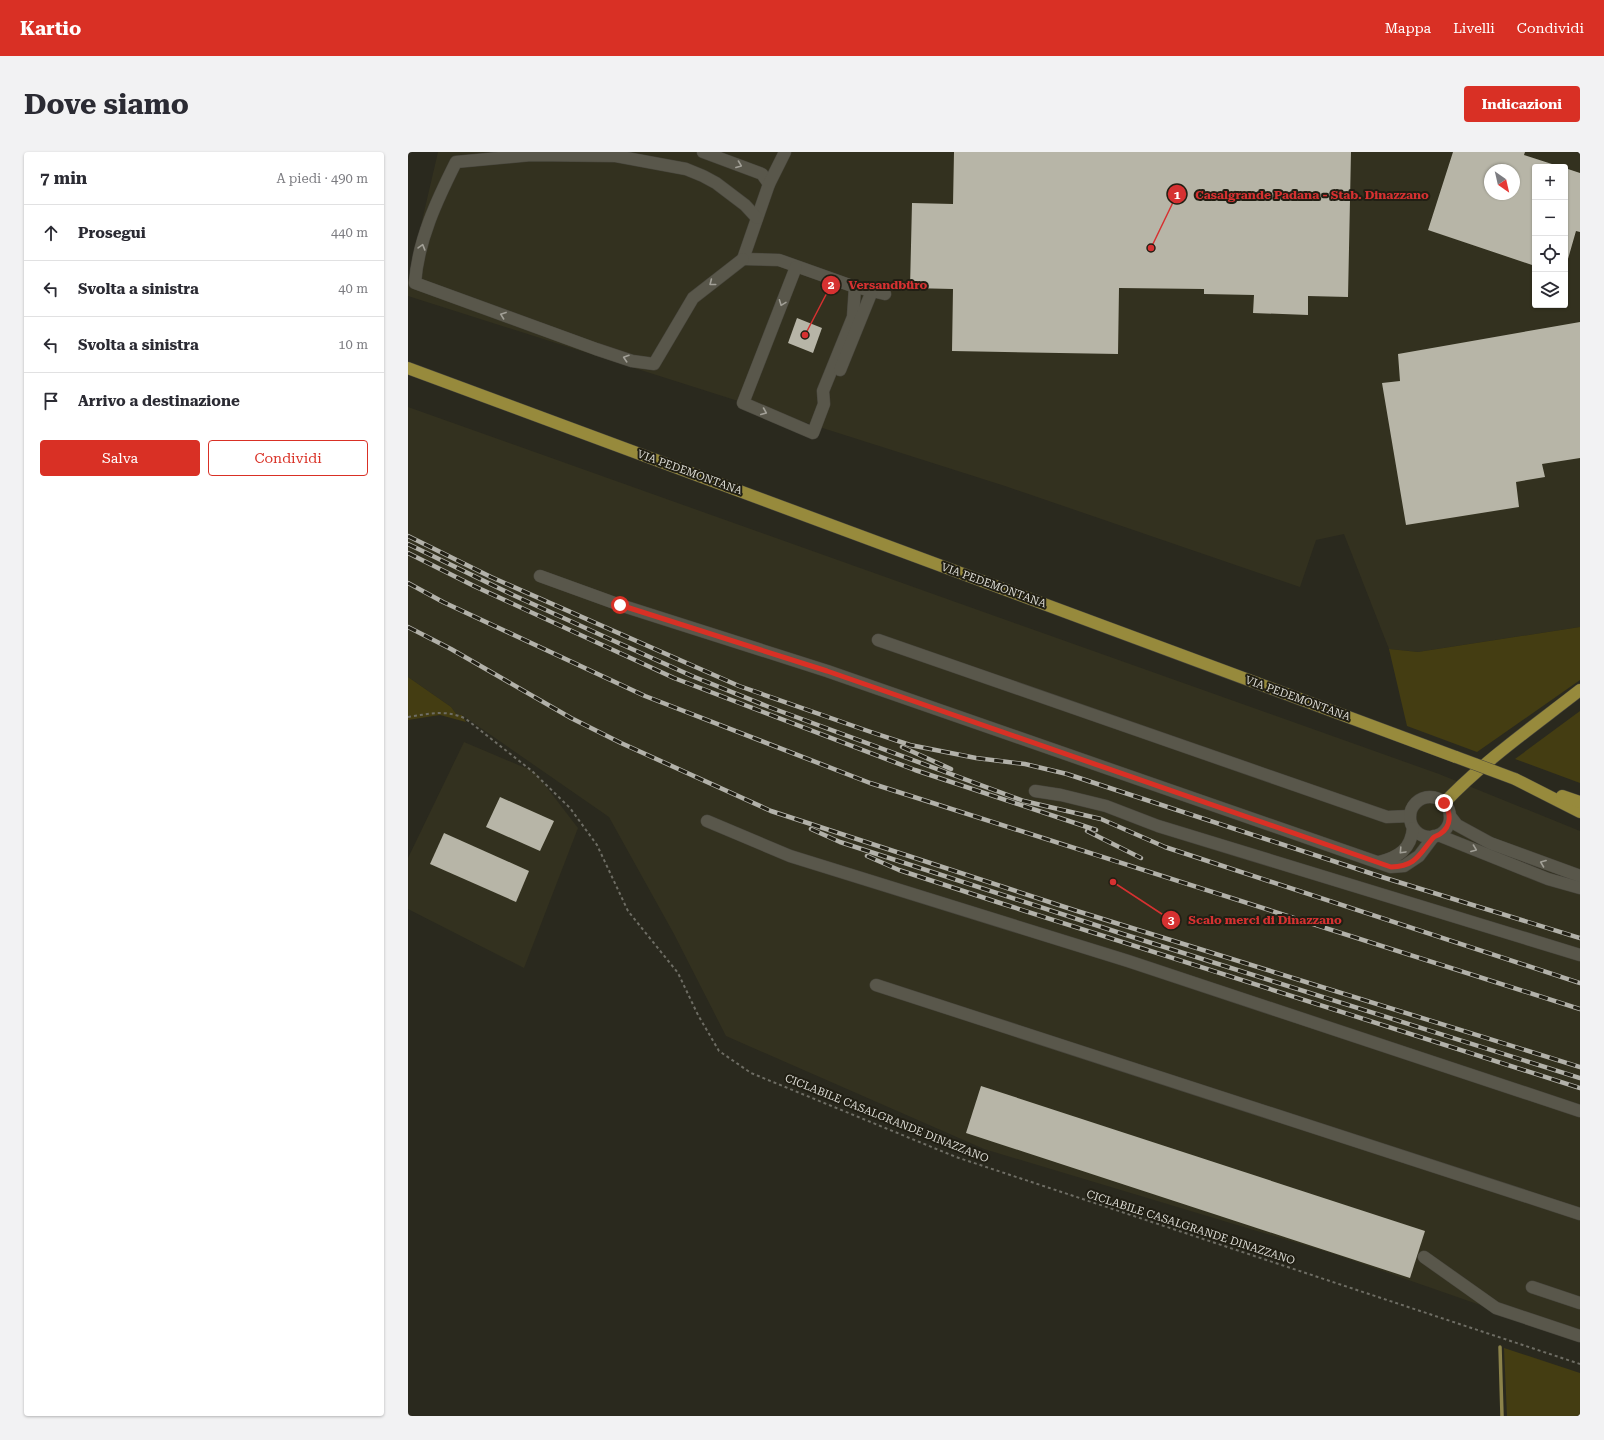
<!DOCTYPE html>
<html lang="it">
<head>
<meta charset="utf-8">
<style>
  body { margin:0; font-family:"Roboto Serif",serif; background:#f2f2f3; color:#2b2b33 }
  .controls { position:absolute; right:12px; top:12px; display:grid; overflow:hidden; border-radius:4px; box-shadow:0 1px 3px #0004 }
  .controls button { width:36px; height:36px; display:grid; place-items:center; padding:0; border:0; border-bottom:1px solid #e1e1e2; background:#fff; color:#2b2b33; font:20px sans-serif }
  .compass { position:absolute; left:1076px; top:12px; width:36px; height:36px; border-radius:50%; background:#fff; box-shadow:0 1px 3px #0004; rotate:146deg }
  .stop { position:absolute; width:12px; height:12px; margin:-9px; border:3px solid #d93025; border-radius:50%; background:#fff }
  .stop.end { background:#d93025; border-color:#fff; box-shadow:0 1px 4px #0008 }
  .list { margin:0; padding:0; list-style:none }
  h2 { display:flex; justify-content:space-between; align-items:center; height:52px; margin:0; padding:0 16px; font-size:17px }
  h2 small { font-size:13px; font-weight:400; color:#7c7c81 }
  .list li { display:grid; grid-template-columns:26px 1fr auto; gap:12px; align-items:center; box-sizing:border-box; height:56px; padding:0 16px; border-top:1px solid #e1e1e2 }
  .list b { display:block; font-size:15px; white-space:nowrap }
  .list em { font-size:13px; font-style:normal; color:#7c7c81 }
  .actions { display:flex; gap:8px; padding:12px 16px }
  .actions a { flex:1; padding:9px 0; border:1px solid #d93025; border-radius:4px; text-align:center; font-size:14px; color:#d93025 }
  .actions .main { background:#d93025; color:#fff }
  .icon { flex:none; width:22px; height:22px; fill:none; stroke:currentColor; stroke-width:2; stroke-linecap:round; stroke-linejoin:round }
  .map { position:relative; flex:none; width:1172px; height:1264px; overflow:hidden; border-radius:4px }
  header { display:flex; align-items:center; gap:24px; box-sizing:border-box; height:56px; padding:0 20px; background:#d93025; color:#fff }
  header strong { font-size:19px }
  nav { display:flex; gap:22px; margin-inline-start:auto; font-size:14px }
  .intro { display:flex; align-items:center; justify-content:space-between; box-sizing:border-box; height:96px; padding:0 24px }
  h1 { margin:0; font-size:28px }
  .button { padding:10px 18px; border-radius:4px; background:#d93025; color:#fff; font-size:14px; font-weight:700 }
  main { display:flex; gap:24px; padding:0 24px }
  aside { flex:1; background:#fff; border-radius:4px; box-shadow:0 1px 3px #0004 }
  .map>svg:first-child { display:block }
  .built { fill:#33311f; fill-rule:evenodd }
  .green { fill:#443d12 }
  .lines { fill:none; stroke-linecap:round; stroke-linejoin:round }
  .stream { stroke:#8b824a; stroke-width:3.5 }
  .building { fill:#b7b5a7; fill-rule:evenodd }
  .minor-casing { stroke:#48463d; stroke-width:13 }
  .major-casing { stroke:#48463d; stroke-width:13 }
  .path { stroke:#6e6d64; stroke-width:2; stroke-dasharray:3 3; stroke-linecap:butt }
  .minor { stroke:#59574b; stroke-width:12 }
  .major { stroke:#978a3c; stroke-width:12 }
  .rail-casing { stroke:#b2b1a9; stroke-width:4.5 }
  .rail { stroke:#211f14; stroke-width:3; stroke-dasharray:9; stroke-linecap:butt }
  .major-bridge-casing { stroke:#48463d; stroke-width:13; stroke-linecap:butt }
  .major-bridge { stroke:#978a3c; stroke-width:12 }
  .oneway { stroke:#a2a097 }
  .route { stroke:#d93025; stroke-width:5 }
  .labels { text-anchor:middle; stroke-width:4; stroke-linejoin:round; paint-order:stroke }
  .street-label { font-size:11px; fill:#dddcd5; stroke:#211f14 }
  .leader { fill:none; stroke:#d63131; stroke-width:1.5 }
  .callout-dot { fill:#d63131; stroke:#211f14; stroke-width:1.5 }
  .mark-label { font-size:12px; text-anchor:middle; font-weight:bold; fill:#fff }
  .callout-label { font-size:12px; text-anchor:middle; font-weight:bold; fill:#d63131; stroke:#211f14; stroke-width:4; stroke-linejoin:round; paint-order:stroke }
</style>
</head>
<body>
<header>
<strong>Kartio</strong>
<nav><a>Mappa</a><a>Livelli</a><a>Condividi</a></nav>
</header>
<div class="intro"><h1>Dove siamo</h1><a class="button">Indicazioni</a></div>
<main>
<aside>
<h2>7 min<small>A piedi · 490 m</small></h2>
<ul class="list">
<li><svg class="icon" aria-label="ahead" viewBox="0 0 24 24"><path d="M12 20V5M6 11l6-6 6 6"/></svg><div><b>Prosegui</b></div><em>440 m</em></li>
<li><svg class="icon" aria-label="left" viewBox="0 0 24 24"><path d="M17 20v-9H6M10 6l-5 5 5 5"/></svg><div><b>Svolta a sinistra</b></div><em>40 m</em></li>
<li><svg class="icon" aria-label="left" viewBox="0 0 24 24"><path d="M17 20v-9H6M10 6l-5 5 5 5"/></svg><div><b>Svolta a sinistra</b></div><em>10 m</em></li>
<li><svg class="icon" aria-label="arrive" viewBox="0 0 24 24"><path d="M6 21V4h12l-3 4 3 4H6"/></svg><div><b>Arrivo a destinazione</b></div></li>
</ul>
<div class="actions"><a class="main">Salva</a><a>Condividi</a></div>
</aside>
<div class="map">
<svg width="1172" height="1264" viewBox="0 0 1172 1264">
  <rect width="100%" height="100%" fill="#2a291e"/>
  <!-- built -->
  <g class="built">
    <path d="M30 0H1172V475L1010 500 981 497 936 382 908 388 892 435 597 334 0 144V129ZM1127 15H1157V153H1127ZM1082 18H1106V42H1082Z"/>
    <path d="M0 255 1031 622 1172 679V1188L926 1102 576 997 318 884 266 782 201 665 54 563H49L43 555 0 525Z"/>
    <path d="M56 590 127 620 170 676 116 816 0 757V706Z"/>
  </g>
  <!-- green -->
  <g class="green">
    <path d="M1172 475V528L1069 600 999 574 981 497 1010 500Z"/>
    <path d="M0 525 43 555 49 563H54L58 570 32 563 0 568Z"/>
    <path d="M1172 558V631L1107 607 1172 559Z"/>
    <path d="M1096 1196 1172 1221V1264H1099Z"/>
  </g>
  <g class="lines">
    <!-- stream -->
    <path class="stream" d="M1092 1195 1094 1264"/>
  </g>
  <!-- building -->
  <g class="building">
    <path d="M546 0H943L940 145 900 144V163L845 161 846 143 796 142V137L711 136 710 202 544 199 545 137 502 136 504 51 545 52Z"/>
    <path d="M1045 0H1117L1116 3 1147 13 1146 15H1127V114L1020 78ZM1082 18H1106V42H1082Z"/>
    <path d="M1157 16 1172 21V80L1168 79 1160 107H1157Z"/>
    <path d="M389 166 414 176 405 201 380 191Z"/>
    <path d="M1172 170V306L1134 312 1137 325 1108 330 1111 355 998 373 974 231 992 229 990 202Z"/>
    <path d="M92 645 146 669 132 699 78 675Z"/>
    <path d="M36 681 121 719 108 750 22 712Z"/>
    <path d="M573 934 1017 1079 1002 1126 558 981Z"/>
  </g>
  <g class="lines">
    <!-- minor casing -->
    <g class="minor-casing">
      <g id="minor">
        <path d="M295 0 354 22 361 32"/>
        <path d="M377 0 361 32 335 107 371 108 447 135 477 142"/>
        <path d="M335 107 285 146 246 212 224 209 188 197 7 131C10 88 29 48 48 10L123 3 208 4 278 17 295 24 308 31 337 53 349 66"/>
        <path d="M388 115 335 251 405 281 416 252 415 239 445 165 447 135"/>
        <path d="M432 218 464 139"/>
        <path d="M132 424 212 453 419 519 983 715 996 714 1011 704 1026 684"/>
        <path d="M470 488 979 665 1002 664"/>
        <path d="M627 639 653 643 698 654 750 674 1172 803"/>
        <circle cx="1022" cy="665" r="20"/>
        <path d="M1042 664 1049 673 1082 691 1172 724"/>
        <path d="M299 669 382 704 720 809 1172 959"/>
        <path d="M1030 683 1140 727 1172 736"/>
        <path d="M971 710C991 705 1003 697 1005 676"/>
        <path d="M468 833 1172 1062"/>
        <path d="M1016 1105 1088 1156 1172 1184"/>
        <path d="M1124 1135 1172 1151"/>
      </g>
    </g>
    <!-- major casing -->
    <g class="major-casing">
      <g id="major">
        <path d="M0 216 1048 605"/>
        <path d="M1107 627 1172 660"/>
        <path d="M1154 644 1172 650"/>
        <path d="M1036 651C1077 608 1126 574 1172 538"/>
      </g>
    </g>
    <!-- path -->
    <path class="path" d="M0 565C20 562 39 557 58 567L124 619 162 656 189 693 220 759 270 821 290 863 311 899 343 921 548 1005 1172 1212"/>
    <!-- minor -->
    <use href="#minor" class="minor"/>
    <!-- major -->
    <use href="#major" class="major"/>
    <!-- rail casing -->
    <g class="rail-casing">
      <g id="rail">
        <path d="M0 384 83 425 331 534 460 579 502 593 568 606 617 612 659 622 974 725 1172 786"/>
        <path d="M0 392 105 443 195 484 284 524 361 555 616 649 693 667 757 695 1172 831"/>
        <path d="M0 401 66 434 266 526 507 618 688 678"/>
        <path d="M0 431 35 450 237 544 462 631 1172 857"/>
        <path d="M0 475 43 497 163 566 213 591 363 659 669 759 1172 915"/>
        <path d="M494 595 543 617"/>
        <path d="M403 677 432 690 715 782 1172 926"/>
        <path d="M679 679 733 706"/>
        <path d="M459 704 491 718 589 750 1172 936"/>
      </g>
    </g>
    <!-- rail -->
    <use href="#rail" class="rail"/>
    <!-- major-bridge casing -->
    <g class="major-bridge-casing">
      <path id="major-bridge" d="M1048 605 1107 627"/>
    </g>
    <!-- major-bridge -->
    <use href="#major-bridge" class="major-bridge"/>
  </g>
  <!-- one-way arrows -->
  <defs><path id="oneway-chevron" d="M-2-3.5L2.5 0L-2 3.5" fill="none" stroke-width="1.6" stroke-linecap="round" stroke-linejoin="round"/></defs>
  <g class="oneway">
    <use href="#oneway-chevron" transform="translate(331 13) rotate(21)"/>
    <use href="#oneway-chevron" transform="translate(14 95) rotate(-74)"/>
    <use href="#oneway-chevron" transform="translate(304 131) rotate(142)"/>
    <use href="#oneway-chevron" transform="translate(374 151) rotate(111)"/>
    <use href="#oneway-chevron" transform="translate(95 163) rotate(-160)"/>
    <use href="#oneway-chevron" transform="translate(218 206) rotate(-162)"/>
    <use href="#oneway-chevron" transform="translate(356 260) rotate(23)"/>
    <use href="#oneway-chevron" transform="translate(1066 697) rotate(21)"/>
    <use href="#oneway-chevron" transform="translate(994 699) rotate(133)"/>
    <use href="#oneway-chevron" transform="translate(1135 711) rotate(-159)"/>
  </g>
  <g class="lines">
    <!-- route -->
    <path class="route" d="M212 453 419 519 983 715C1008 714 1010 704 1025 686 1027 684 1029 684 1032 682 1044 674 1043 661 1036 651"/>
  </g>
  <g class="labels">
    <!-- street labels -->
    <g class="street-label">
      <text transform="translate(282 320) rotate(20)" y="4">VIA PEDEMONTANA</text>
      <text transform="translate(586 433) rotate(20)" y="4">VIA PEDEMONTANA</text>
      <text transform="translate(890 546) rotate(20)" y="4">VIA PEDEMONTANA</text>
      <text transform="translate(479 966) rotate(22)" y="4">CICLABILE CASALGRANDE DINAZZANO</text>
      <text transform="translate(783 1075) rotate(18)" y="4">CICLABILE CASALGRANDE DINAZZANO</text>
    </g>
  </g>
  <!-- callouts -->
  <path class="leader" d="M743 96L769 42M397 183L423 133M705 730L763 768"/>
  <g class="callout-dot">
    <circle cx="743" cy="96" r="4"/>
    <circle cx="397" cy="183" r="4"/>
    <circle cx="705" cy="730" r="4"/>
    <circle cx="769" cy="42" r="10"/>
    <circle cx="423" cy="133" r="10"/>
    <circle cx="763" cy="768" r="10"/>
  </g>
  <g class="mark-label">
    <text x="769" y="47">1</text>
    <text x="423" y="137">2</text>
    <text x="763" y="772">3</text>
  </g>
  <g class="callout-label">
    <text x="904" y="47">Casalgrande Padana - Stab. Dinazzano</text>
    <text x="480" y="137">Versandbüro</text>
    <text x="857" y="772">Scalo merci di Dinazzano</text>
  </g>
</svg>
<div class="controls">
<button>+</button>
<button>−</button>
<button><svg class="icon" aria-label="locate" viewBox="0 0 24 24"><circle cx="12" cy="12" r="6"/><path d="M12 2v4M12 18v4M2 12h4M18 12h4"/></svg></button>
<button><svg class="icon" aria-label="layers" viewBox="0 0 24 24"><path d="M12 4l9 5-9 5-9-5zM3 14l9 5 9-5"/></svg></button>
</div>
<svg class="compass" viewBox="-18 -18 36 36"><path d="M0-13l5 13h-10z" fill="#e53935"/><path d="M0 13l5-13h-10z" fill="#7c7c81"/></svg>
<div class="stop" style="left:212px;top:453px"></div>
<div class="stop end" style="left:1036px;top:651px"></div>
</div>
</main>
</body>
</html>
